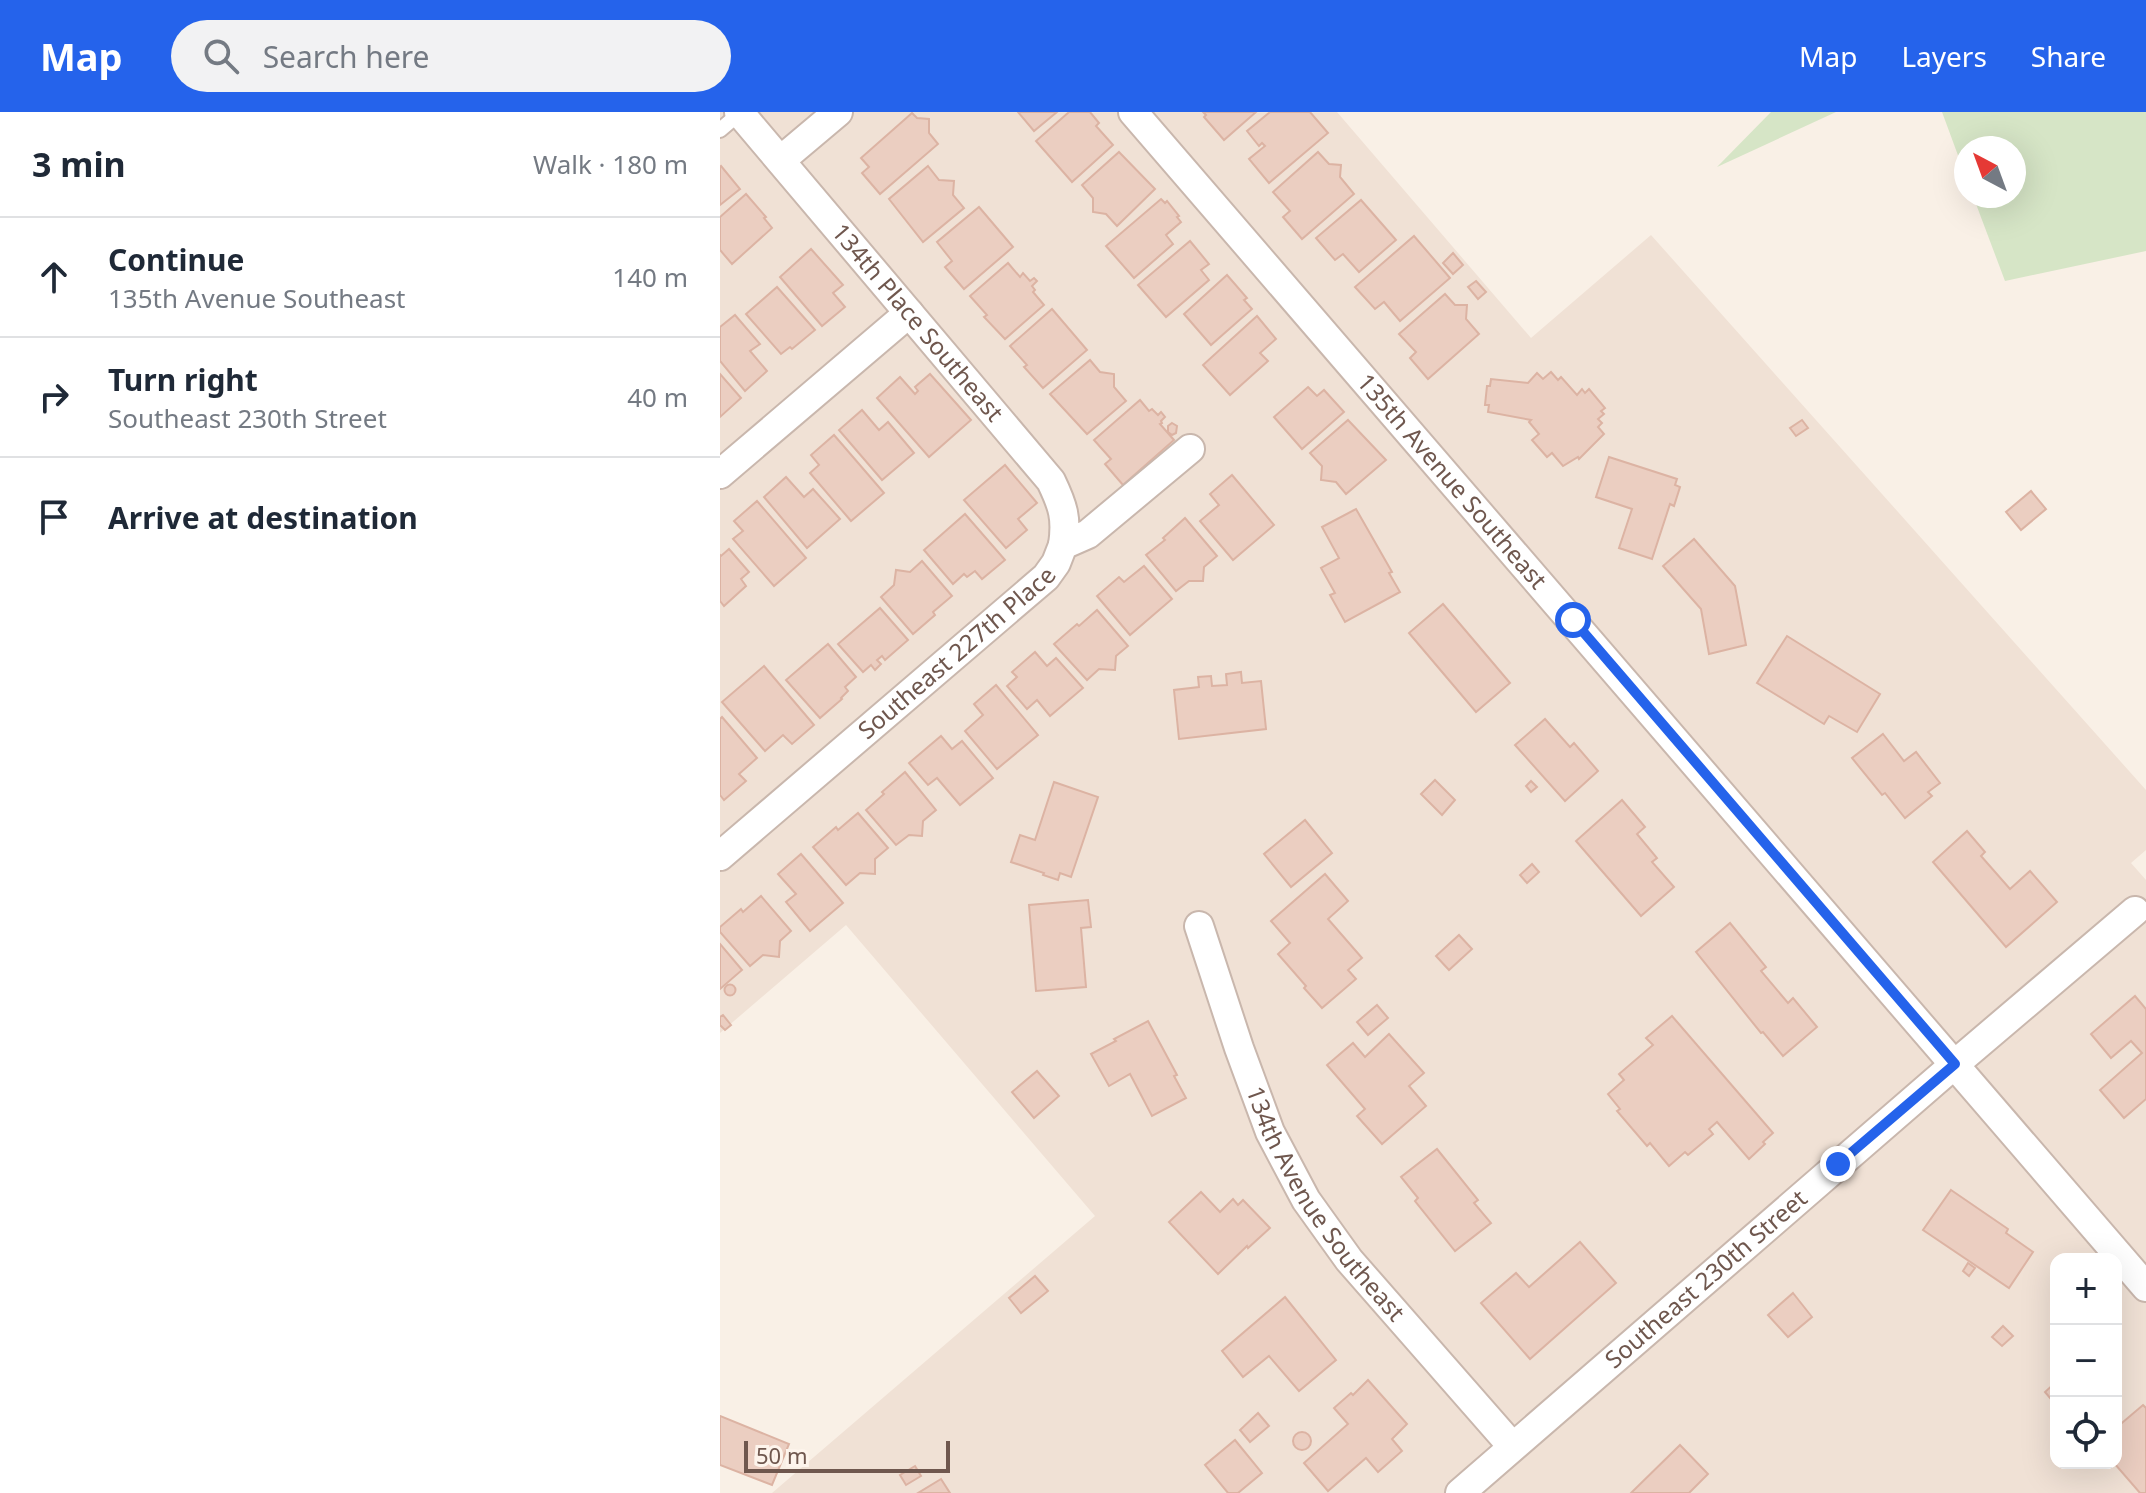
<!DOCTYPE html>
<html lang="en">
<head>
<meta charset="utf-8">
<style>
  body { margin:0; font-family:"Noto Sans",sans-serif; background:#f2f2f3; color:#1f2937 }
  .controls { position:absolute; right:24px; bottom:24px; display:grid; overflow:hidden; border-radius:16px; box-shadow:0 8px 32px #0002 }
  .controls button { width:72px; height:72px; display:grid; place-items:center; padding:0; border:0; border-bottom:2px solid #e0e1e3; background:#fff; color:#1f2937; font:40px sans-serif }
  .compass { position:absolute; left:1234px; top:24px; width:72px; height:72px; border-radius:50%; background:#fff; box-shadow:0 8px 32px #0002; rotate:319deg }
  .scale { position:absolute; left:24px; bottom:20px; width:206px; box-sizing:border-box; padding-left:8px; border:4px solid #6f574e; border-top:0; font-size:22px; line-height:28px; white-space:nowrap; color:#6f574e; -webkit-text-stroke:6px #fdf4ec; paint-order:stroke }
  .stop { position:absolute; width:24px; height:24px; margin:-18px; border:6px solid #2563eb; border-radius:50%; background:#fff }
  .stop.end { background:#2563eb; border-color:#fff; box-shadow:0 2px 8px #0008 }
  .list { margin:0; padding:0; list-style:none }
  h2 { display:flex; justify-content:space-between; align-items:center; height:104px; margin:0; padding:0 32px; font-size:34px }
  h2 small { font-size:26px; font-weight:400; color:#747a83 }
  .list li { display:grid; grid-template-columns:52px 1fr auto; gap:24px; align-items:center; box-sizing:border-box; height:120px; padding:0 32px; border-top:2px solid #e0e1e3 }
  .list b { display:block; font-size:30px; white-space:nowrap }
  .list p { margin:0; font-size:26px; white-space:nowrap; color:#747a83 }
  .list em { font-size:26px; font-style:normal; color:#747a83 }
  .icon { flex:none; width:44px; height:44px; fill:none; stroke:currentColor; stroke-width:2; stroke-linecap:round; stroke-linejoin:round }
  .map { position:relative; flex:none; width:1426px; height:1381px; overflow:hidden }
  header { display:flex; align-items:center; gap:48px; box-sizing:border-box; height:112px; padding:0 40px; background:#2563eb; color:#fff }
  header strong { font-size:38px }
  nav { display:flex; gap:44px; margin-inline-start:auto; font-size:28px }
  .search { width:560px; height:72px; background:#f2f2f3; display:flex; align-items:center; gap:20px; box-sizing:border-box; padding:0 28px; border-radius:44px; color:#747a83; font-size:30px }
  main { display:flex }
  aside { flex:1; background:#fff }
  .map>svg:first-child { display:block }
  .residential { fill:#f0e1d5; fill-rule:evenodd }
  .green { fill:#d6e5c6 }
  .building { fill:#ebcec1; stroke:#dcb3a3; stroke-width:2 }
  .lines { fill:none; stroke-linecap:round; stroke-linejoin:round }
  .lane-casing { stroke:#c9b7ad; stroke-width:18 }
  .street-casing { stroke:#c9b7ad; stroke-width:32 }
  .lane { stroke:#fff; stroke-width:14 }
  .street { stroke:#fff; stroke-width:28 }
  .route { stroke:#2563eb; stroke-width:10 }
  .labels { text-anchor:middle; stroke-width:7; stroke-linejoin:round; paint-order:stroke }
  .street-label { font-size:24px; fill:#6f574e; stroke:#fdf4ec }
</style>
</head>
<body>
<header>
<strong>Map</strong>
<div class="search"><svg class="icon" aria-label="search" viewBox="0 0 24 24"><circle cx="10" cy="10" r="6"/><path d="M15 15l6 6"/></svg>Search here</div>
<nav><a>Map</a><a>Layers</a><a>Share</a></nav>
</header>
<main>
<aside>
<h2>3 min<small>Walk · 180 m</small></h2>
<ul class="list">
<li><svg class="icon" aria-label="ahead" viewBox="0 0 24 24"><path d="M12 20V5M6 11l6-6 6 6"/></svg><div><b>Continue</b><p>135th Avenue Southeast</p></div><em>140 m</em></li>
<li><svg class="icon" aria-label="right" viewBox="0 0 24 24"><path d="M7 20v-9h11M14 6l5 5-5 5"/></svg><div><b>Turn right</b><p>Southeast 230th Street</p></div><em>40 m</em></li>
<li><svg class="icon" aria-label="arrive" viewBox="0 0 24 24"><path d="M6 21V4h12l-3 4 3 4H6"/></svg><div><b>Arrive at destination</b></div></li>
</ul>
</aside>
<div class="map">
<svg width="1426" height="1381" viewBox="0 0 1426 1381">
  <rect width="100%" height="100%" fill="#f9f0e6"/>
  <!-- residential -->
  <path class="residential" d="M0 0H617L811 226 931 123 1426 678V738L1411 751 1426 768V1381H52L375 1104 126 813 0 921ZM1336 1147H1396V1351H1336Z"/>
  <!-- green -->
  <g class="green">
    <path d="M1051 0H1116L997 55Z"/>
    <path d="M1222 0H1426V139L1285 169 1253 84H1294V36H1246V65Z"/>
  </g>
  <!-- building -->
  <g class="building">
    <path d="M298 0H337L314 19Z"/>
    <path d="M349 0H370L379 11 376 14 393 33 352 70 316 29Z"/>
    <path d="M483 0H536L504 28 484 5 486 3Z"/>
    <path d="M550 0H590L608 21 549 71 529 47 545 34 542 31 539 34 527 19Z"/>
    <path d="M192 1 197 6 209 7V21L218 32 160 82 142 61 149 55 141 46Z"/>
    <path d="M399 40 435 77 397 114 386 102 373 100V86L362 73Z"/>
    <path d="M598 40 609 52 621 53 620 65 634 82 582 127 563 105 570 99 553 80Z"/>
    <path d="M1 54 20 77 0 93V55Z"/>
    <path d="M208 54 219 68 234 69 233 83 244 96 203 130 169 87Z"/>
    <path d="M26 82 46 105 44 106 52 116 12 152 0 138V105Z"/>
    <path d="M441 87 445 91 447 89 459 104 457 105 461 110 446 123 453 132 414 166 386 134Z"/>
    <path d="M641 88 676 128 639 160 623 142 615 148 596 126Z"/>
    <path d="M259 95 293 135 244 177 225 155 232 149 217 130Z"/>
    <path d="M694 124 730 166 680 209 664 190 655 197 635 175Z"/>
    <path d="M470 129 489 152 481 158 489 168 446 205 418 173Z"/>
    <path d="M91 137 123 173 113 181 125 195 102 214 60 165Z"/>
    <path d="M733 141 743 153 733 162 723 151Z"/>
    <path d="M288 151 300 165 303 161 310 169 314 166 317 169 312 174 315 178 313 180 324 193 285 227 264 205 267 203 250 184Z"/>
    <path d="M507 163 527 186 524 188 532 197 491 233 464 202Z"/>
    <path d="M756 169 766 180 758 187 748 175Z"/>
    <path d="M57 175 95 218 72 237 70 235 61 242 26 202Z"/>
    <path d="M725 182 735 193H747L746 207 759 222 708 267 690 246 696 240 679 222Z"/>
    <path d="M332 197 367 238 323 276 304 255 307 253 290 234Z"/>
    <path d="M15 203 40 232 30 239 47 259 25 279 0 249V215Z"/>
    <path d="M537 204 556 227 540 241 548 249 510 283 483 253Z"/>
    <path d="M370 248 380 260 394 262V275L406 289 367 322 330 282Z"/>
    <path d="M831 260 838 268 841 265 857 283 862 277 865 281 869 277 885 296 881 299 884 302 878 307 882 311 878 315 884 322 859 347 858 345 843 354 832 341 827 345 812 328 819 322 809 310 811 308 768 300 769 293H765L767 274H770L771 267 808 271 817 261 823 267Z"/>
    <path d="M0 262 21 286 0 305Z"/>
    <path d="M210 262 251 308 209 345 157 286 180 265 195 282 198 279 195 275Z"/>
    <path d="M588 275 597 284 604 278 624 300 582 337 554 305Z"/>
    <path d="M420 288 429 299 432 297 438 303 441 300 445 305 441 309 442 311 440 312 454 328 403 373 385 352 391 347 374 328Z"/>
    <path d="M142 298 159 318 168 310 194 341 162 368 119 318Z"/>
    <path d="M628 308 666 348 626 382 616 370 601 368 602 354 590 341Z"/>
    <path d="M1082 308 1088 316 1076 324 1070 316Z"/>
    <path d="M452 311 457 314 456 321 452 323 448 320V314Z"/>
    <path d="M114 323 164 381 131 409 90 361 99 353 91 343Z"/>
    <path d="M889 345 957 367 955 373 960 375 954 394 950 392 932 447 899 436 912 397 876 385Z"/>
    <path d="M285 353 317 391 298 407 307 418 286 436 244 388Z"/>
    <path d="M512 363 554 413 513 448 480 409 499 393 490 382Z"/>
    <path d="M66 365 84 385 93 377 120 407 87 436 44 385Z"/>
    <path d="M1311 379 1326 397 1301 418 1286 400Z"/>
    <path d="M37 389 86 446 54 474 13 427 23 419 14 409Z"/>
    <path d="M636 397 672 460 669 461 680 480 625 510 610 483 615 481 601 456 619 446 602 415Z"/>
    <path d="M245 402 285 448 262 467 255 459 247 465 244 462 233 472 204 438Z"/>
    <path d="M465 406 497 444 484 455 483 469H469L456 479 426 443 445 428 443 426Z"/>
    <path d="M974 427 1015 474 1026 533 989 542 981 497 943 454Z"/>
    <path d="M9 437 29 460 21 467 26 474 4 494 0 489V443L1 444Z"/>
    <path d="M202 449 232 484 213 500 215 503 193 522 161 485 174 473 176 458 190 460Z"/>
    <path d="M424 454 452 487 410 523 377 484 399 465 404 470Z"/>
    <path d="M723 492 790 571 756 600 689 521Z"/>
    <path d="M160 496 188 528 165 548 162 544 157 548 161 552 155 558 151 553 143 560 118 532Z"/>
    <path d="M377 498 408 534 396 544 395 558 379 557 367 568 334 532 357 512 359 514Z"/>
    <path d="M1067 524 1160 582 1137 620 1109 604 1104 612 1037 571Z"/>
    <path d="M108 532 136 565 125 575 128 579 121 586 122 587 100 606 66 568Z"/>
    <path d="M315 540 327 554 336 546 363 576 330 604 317 588 307 597 287 574 297 565 292 560Z"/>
    <path d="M44 554 94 613 72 632 63 623 45 639 2 590Z"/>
    <path d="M521 560 522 571 541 569 546 617 459 627 454 578 479 575 478 565 491 564 492 574 507 573 506 562Z"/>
    <path d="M276 573 318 623 277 657 245 619 263 603 254 592Z"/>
    <path d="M2 605 37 646 19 662 26 669 4 688 0 683V607Z"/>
    <path d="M825 607 850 635 854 631 878 659 845 689 795 633Z"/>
    <path d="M1163 622 1184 649 1196 640 1220 671 1208 680 1212 684 1185 706 1165 681 1162 683 1132 646Z"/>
    <path d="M221 624 232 637 242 629 273 666 240 693 217 666 208 673 189 651Z"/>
    <path d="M185 660 216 698 203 709 202 724 189 723 176 733 146 698 164 682 162 680Z"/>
    <path d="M715 668 735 688 722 703 701 682Z"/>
    <path d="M811 669 817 675 811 680 806 674Z"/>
    <path d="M334 670 378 685 351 765 340 761 338 768 323 763 324 761 291 750 300 723 315 728Z"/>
    <path d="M902 688 925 715 917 722 937 746 932 750 954 775 921 804 856 729Z"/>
    <path d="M138 701 168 736 155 747V762L140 761 126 773 93 735 116 715 118 718Z"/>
    <path d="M585 708 612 741 571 775 544 742Z"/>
    <path d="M1247 719 1265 740 1261 744 1290 777 1310 759 1337 790 1286 835 1213 750Z"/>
    <path d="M81 742 123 791 90 819 66 790 76 782 58 762Z"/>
    <path d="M812 752 819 760 807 771 800 763Z"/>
    <path d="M605 762 628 789 608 807 642 846 628 858 636 867 602 896 584 876 586 874 558 842 570 831 551 809Z"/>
    <path d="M41 784 71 819 60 829 59 845 43 843 30 854 0 820V815L21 797 23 800Z"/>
    <path d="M368 788 371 815 361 816 366 875 316 879 309 793Z"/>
    <path d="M1010 811 1046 855 1041 859 1068 891 1073 886 1097 915 1063 944 1043 920 1041 921 976 840Z"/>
    <path d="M739 823 752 837 729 858 716 844Z"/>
    <path d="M0 832 22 858 0 877Z"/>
    <circle cx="10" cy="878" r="5.5"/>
    <path d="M1415 884 1426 897V987L1404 1006 1380 978 1422 941 1411 929 1391 946 1371 922Z"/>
    <path d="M657 893 668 906 648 923 637 910Z"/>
    <path d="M3 903 11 913 5 918 0 913V905Z"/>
    <path d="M952 904 1053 1021 1043 1030 1045 1032 1029 1047 997 1010 989 1017 993 1022 968 1043 965 1040 949 1054 930 1031 927 1034 897 999 900 997 888 982 904 968 899 962 933 933 926 926Z"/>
    <path d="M428 909 457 963 454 964 466 986 432 1004 410 962 389 974 371 942 396 929 394 927Z"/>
    <path d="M669 922 704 961 689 974 706 994 662 1032 637 1004 645 997 607 953 633 931 645 945Z"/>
    <path d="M317 959 339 984 314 1006 292 980Z"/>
    <path d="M717 1037 758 1088 754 1091 771 1111 735 1139 695 1089 698 1086 681 1065Z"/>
    <path d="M1231 1078 1288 1117 1286 1121 1313 1140 1289 1176 1203 1118Z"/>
    <path d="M481 1080 500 1100 513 1087 518 1093 523 1088 550 1116 528 1136 527 1134 498 1162 449 1110Z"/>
    <path d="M860 1130 896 1171 810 1247 761 1191 796 1161 809 1175Z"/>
    <path d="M1248 1151 1255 1156 1249 1164 1243 1159Z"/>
    <path d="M315 1164 328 1179 301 1201 289 1186Z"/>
    <path d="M1073 1181 1092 1205 1068 1225 1048 1203Z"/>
    <path d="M565 1185 616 1248 579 1279 549 1244 523 1265 502 1239Z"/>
    <path d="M1283 1214 1293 1224 1282 1234 1272 1225Z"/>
    <path d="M648 1268 687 1312 672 1327 682 1339 658 1360 646 1346 608 1379 584 1351 628 1312 614 1296 631 1281 633 1283Z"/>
    <path d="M1336 1270V1293L1325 1280Z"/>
    <path d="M1423 1293 1426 1296V1381H1420L1394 1351H1396V1316Z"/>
    <path d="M538 1301 549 1314 530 1330 520 1318Z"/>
    <path d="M0 1304 69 1332 52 1373 0 1353Z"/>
    <circle cx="582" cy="1329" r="9"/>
    <path d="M515 1328 542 1361 518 1381H508L485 1353Z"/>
    <path d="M960 1333 988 1362 969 1381H911Z"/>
    <path d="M195 1354 201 1364 186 1373 180 1363Z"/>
    <path d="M221 1367 230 1381H198Z"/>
  </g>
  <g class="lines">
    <!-- lane casing -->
    <g class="lane-casing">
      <path id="lane" d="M0 18 20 1"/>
    </g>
    <!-- street casing -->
    <g class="street-casing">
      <g id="street">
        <path id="s1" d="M19 0 331 369C343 394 347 406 343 433"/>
        <path id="s2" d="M413 0 1426 1175"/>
        <path d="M61 48 118 0"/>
        <path d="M0 362 189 201"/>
        <path id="s3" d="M0 744 326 465 336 451 343 433 368 422 470 337"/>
        <path id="s4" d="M479 814 519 936 550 1020 586 1088 629 1148 792 1334"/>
        <path id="s5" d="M740 1381 1235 952 1415 799"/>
      </g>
    </g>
    <!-- lane -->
    <use href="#lane" class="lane"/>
    <!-- street -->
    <use href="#street" class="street"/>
  </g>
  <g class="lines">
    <!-- route -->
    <path class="route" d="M853 508 1235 952 1118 1052"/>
  </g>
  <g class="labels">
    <!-- street labels -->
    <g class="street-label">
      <text dy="8" stroke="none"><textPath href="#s1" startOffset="276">134th Place Southeast</textPath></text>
      <text dy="8" stroke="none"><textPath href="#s2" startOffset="488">135th Avenue Southeast</textPath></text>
      <text dy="8" stroke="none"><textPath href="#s3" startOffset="312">Southeast 227th Place</textPath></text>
      <text dy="8" stroke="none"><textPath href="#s4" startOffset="308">134th Avenue Southeast</textPath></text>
      <text dy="8" stroke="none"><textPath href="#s5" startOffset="326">Southeast 230th Street</textPath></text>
    </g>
  </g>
</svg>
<div class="controls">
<button>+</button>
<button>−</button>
<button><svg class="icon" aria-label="locate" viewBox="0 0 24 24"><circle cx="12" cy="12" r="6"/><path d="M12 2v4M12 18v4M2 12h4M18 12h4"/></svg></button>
</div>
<svg class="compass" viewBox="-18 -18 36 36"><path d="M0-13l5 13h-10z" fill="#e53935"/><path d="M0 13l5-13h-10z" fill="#747a83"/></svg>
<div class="scale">50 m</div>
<div class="stop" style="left:853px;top:508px"></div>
<div class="stop end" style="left:1118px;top:1052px"></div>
</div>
</main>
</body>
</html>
